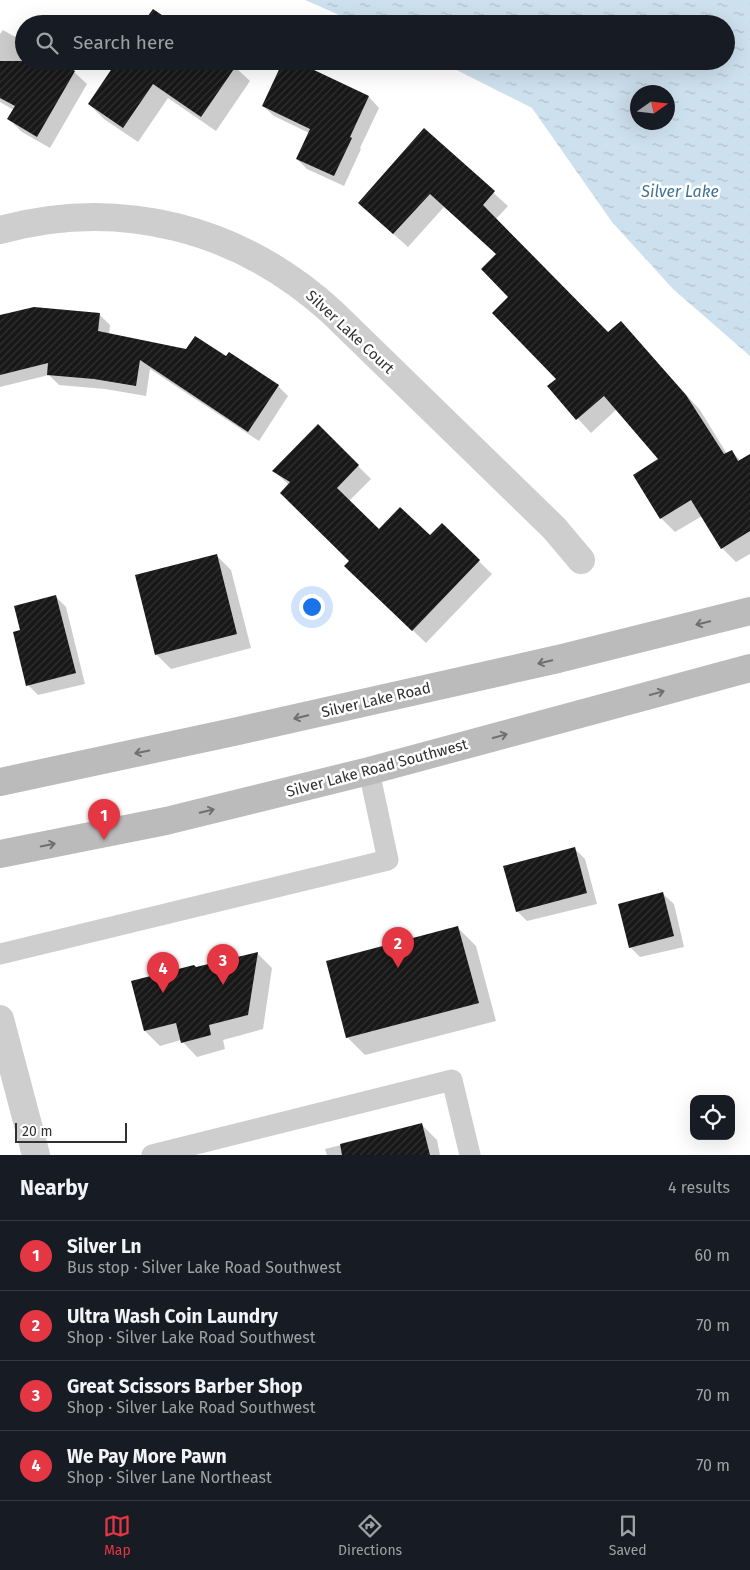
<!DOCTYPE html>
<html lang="en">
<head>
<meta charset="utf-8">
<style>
  body { margin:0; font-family:"Fira Sans",sans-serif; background:#242831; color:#f1f3f6 }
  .controls { position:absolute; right:15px; bottom:15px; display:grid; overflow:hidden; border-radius:10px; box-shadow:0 5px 20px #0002 }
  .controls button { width:45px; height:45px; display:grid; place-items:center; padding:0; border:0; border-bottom:1px solid #363941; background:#171b24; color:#f1f3f6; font:25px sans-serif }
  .compass { position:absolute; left:630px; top:85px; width:45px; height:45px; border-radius:50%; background:#171b24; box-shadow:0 5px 20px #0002; rotate:76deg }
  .scale { position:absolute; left:15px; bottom:12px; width:112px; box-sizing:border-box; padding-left:5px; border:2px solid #313131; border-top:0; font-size:14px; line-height:18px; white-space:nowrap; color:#313131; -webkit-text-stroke:4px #fff; paint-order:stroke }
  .you { position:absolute; left:311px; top:606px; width:18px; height:18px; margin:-12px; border:4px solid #fff; border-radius:50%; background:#1a73e8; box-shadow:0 0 0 8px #1a73e833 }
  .badge { display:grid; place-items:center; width:32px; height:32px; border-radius:50%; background:#e53743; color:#fff; font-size:16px; font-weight:700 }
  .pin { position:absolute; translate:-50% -41px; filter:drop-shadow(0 1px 2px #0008) }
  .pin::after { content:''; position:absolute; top:26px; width:18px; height:15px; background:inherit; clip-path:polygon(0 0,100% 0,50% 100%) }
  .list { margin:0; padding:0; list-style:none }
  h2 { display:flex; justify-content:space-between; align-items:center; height:65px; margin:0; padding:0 20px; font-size:21px }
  h2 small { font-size:16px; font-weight:400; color:#9ea1a6 }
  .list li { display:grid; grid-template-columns:32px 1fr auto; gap:15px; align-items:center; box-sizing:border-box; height:70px; padding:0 20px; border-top:1px solid #363941 }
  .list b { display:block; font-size:19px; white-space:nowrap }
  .list p { margin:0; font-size:16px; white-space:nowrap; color:#9ea1a6 }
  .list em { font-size:16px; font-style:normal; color:#9ea1a6 }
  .icon { flex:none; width:28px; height:28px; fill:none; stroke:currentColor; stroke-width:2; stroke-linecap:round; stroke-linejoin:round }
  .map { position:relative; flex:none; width:750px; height:1155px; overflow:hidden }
  .search { position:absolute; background:#171b24; box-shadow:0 5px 20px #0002; left:15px; right:15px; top:15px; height:55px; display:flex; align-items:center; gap:12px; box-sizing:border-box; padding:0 18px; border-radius:28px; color:#9ea1a6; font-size:19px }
  .sheet { height:345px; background:#171b24 }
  nav { display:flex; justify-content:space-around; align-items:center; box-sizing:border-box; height:70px; border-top:1px solid #363941; background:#171b24; font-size:14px; color:#9ea1a6 }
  nav a { display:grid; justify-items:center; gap:2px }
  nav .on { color:#e53743 }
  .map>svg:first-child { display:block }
  .water { fill:url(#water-ripples); fill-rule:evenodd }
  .shadow { fill:#0003 }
  .building { fill:url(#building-hatch) }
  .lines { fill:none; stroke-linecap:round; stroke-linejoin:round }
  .service { stroke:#cecece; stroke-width:21 }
  .minor { stroke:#cecece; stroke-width:28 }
  .tertiary { stroke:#cecece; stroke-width:28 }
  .secondary { stroke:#bbb; stroke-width:28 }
  .oneway { stroke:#6f6f6f }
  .labels { text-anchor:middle; stroke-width:5; stroke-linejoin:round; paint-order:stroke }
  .street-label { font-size:15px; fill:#313131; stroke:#fff }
  .water-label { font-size:16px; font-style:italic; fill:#3e7394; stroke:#fff }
</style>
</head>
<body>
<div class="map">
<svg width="750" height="1155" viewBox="0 0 750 1155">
  <defs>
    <pattern id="water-ripples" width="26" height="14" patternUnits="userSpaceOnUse" patternTransform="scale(1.25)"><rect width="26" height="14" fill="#cde0ed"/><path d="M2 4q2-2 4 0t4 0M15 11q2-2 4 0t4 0" fill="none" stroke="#b0c1cc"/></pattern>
    <pattern id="building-hatch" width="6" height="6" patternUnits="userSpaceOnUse" patternTransform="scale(1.25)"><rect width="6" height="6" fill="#181818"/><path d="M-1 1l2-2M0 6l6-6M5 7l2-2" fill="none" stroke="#313131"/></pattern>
  </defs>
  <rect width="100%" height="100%" fill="#fff"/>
  <!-- water -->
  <path class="water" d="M305 0H750V356L673 289 612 222 532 108 439 61H726V24H360ZM638 92H668V122H638Z"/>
  <!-- shadow -->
  <g class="shadow">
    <path d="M3 30 24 42V61L74 72 87 84 50 148 22 132 9 119 14 110 0 102V34Z"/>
    <path d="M118 61 235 67 250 81 216 131 168 98 138 142 104 119 89 104Z"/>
    <path d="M292 61 369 97 379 108 360 148 361 149 344 186 307 169 297 159 309 133 274 116 263 106Z"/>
    <path d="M424 130 508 206 496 219 608 334 621 322 700 410 727 454 731 451 745 465 750 473V554L736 562 722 548 702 516 675 532 661 518 635 475 660 459 617 409 591 433 549 387 558 379 510 297 497 254 444 207 408 247 374 217Z"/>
    <path d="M99 314 110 325 109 335 227 358 278 386 288 396 259 441 150 369 146 396 105 389 59 385 49 375 0 387V317Z"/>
    <path d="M318 426 371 479 349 501 379 531 430 537 442 525 492 574 426 643 359 579 350 561 289 485 274 471Z"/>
    <path d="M216 555 231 570 251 648 171 669 156 654Z"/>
    <path d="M56 597 66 607 85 684 38 695 28 685 21 631Z"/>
    <path d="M575 849 585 859 597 904 527 921 517 911Z"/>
    <path d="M663 894 674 904 684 947 640 957 630 947Z"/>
    <path d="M458 928 476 946 496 1021 365 1055 347 1037Z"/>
    <path d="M257 953 272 968 263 1029 223 1040 225 1049 197 1057 181 1040 160 1046 145 1031 133 982 196 969Z"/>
    <path d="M422 1125 437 1140 440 1155H327L325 1149Z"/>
  </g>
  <!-- building -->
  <g class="building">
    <path d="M153 9 175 24H142Z"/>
    <path d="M0 61H59L75 71 37 137 7 119 15 106 0 98Z"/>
    <path d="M117 61H229L236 66 201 117 153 84 123 128 88 104Z"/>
    <path d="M283 61H295L369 96 350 137 352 138 334 176 296 159 310 129 262 106Z"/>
    <path d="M424 128 495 191 483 205 608 332 621 321 686 395 724 454 732 450 738 461 750 454V531L721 549 691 500 660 519 633 475 658 459 604 396 576 420 547 386 556 379 492 313 508 297 481 269 496 254 430 194 393 234 358 203Z"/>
    <path d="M34 307 100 313 98 331 186 349 195 336 226 356 229 352 279 385 248 432 140 360 136 386 94 379 47 375 48 363 0 375V315Z"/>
    <path d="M318 424 359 465 337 488 379 529 400 507 430 535 442 523 480 560 412 631 344 566 349 561 280 493 290 482 272 471Z"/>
    <path d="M217 554 237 634 155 655 135 575Z"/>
    <path d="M56 595 76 673 26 686 13 632 20 630 14 606Z"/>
    <path d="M575 847 587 893 516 912 503 866Z"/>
    <path d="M663 892 674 936 629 948 618 904Z"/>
    <path d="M458 926 479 1003 346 1038 326 961Z"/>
    <path d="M258 952 248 1015 209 1025 211 1035 181 1043 176 1023 144 1031 131 981 194 965 196 967Z"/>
    <path d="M422 1123 430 1155H342L340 1144Z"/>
  </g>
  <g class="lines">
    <!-- service -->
    <g class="service">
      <path d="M0 954 388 860 369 771"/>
      <path d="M152 1155 452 1080 470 1155"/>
    </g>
    <!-- minor -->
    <path class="minor" d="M0 230C120 197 240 228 332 312L554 528 581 560"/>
    <!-- tertiary -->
    <path class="tertiary" d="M0 1019 36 1155"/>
    <!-- secondary -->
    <g class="secondary">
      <path d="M0 782 238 731 558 659 750 611"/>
      <path d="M0 854 166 821 369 771 750 668"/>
    </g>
  </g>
  <!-- one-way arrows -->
  <defs><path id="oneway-shaft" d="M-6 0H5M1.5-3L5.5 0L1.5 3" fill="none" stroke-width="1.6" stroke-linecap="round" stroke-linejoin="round" transform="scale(1.25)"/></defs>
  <g class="oneway">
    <use href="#oneway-shaft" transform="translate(703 623) rotate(166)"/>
    <use href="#oneway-shaft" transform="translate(545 662) rotate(167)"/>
    <use href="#oneway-shaft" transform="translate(657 693) rotate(-15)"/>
    <use href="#oneway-shaft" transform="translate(301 717) rotate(167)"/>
    <use href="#oneway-shaft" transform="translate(500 736) rotate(-15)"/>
    <use href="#oneway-shaft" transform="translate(142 752) rotate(168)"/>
    <use href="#oneway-shaft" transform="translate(207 811) rotate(-14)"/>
    <use href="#oneway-shaft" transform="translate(48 845) rotate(-11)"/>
  </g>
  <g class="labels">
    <!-- street labels -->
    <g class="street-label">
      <text transform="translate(350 332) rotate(43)" y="5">Silver Lake Court</text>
      <text transform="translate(376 700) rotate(-13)" y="5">Silver Lake Road</text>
      <text transform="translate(377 768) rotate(-15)" y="5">Silver Lake Road Southwest</text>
    </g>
    <!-- water labels -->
    <g class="water-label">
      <text x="680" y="197">Silver Lake</text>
    </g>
  </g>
</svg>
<div class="controls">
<button><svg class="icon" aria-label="locate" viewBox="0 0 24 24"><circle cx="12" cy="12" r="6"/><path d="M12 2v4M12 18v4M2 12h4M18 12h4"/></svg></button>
</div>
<svg class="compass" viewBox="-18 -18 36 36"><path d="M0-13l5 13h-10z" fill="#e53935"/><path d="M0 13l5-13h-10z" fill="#9ea1a6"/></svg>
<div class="scale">20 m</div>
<div class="you"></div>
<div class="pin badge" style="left:104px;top:840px">1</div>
<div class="pin badge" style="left:398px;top:968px">2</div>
<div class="pin badge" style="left:223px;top:985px">3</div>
<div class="pin badge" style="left:163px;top:993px">4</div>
<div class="search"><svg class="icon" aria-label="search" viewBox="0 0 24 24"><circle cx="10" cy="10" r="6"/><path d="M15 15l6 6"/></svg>Search here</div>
</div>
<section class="sheet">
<h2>Nearby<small>4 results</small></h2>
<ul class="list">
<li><span class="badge">1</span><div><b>Silver Ln</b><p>Bus stop · Silver Lake Road Southwest</p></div><em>60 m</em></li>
<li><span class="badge">2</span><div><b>Ultra Wash Coin Laundry</b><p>Shop · Silver Lake Road Southwest</p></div><em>70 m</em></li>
<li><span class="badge">3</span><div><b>Great Scissors Barber Shop</b><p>Shop · Silver Lake Road Southwest</p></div><em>70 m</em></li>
<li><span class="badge">4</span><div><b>We Pay More Pawn</b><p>Shop · Silver Lane Northeast</p></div><em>70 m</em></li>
</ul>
</section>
<nav>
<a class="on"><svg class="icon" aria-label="map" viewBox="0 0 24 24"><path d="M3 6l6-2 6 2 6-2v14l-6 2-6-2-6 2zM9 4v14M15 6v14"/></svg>Map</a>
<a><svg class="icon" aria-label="directions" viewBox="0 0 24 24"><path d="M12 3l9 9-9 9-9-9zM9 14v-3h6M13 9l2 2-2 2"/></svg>Directions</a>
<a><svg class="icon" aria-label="saved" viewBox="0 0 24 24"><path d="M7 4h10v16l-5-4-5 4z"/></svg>Saved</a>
</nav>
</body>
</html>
